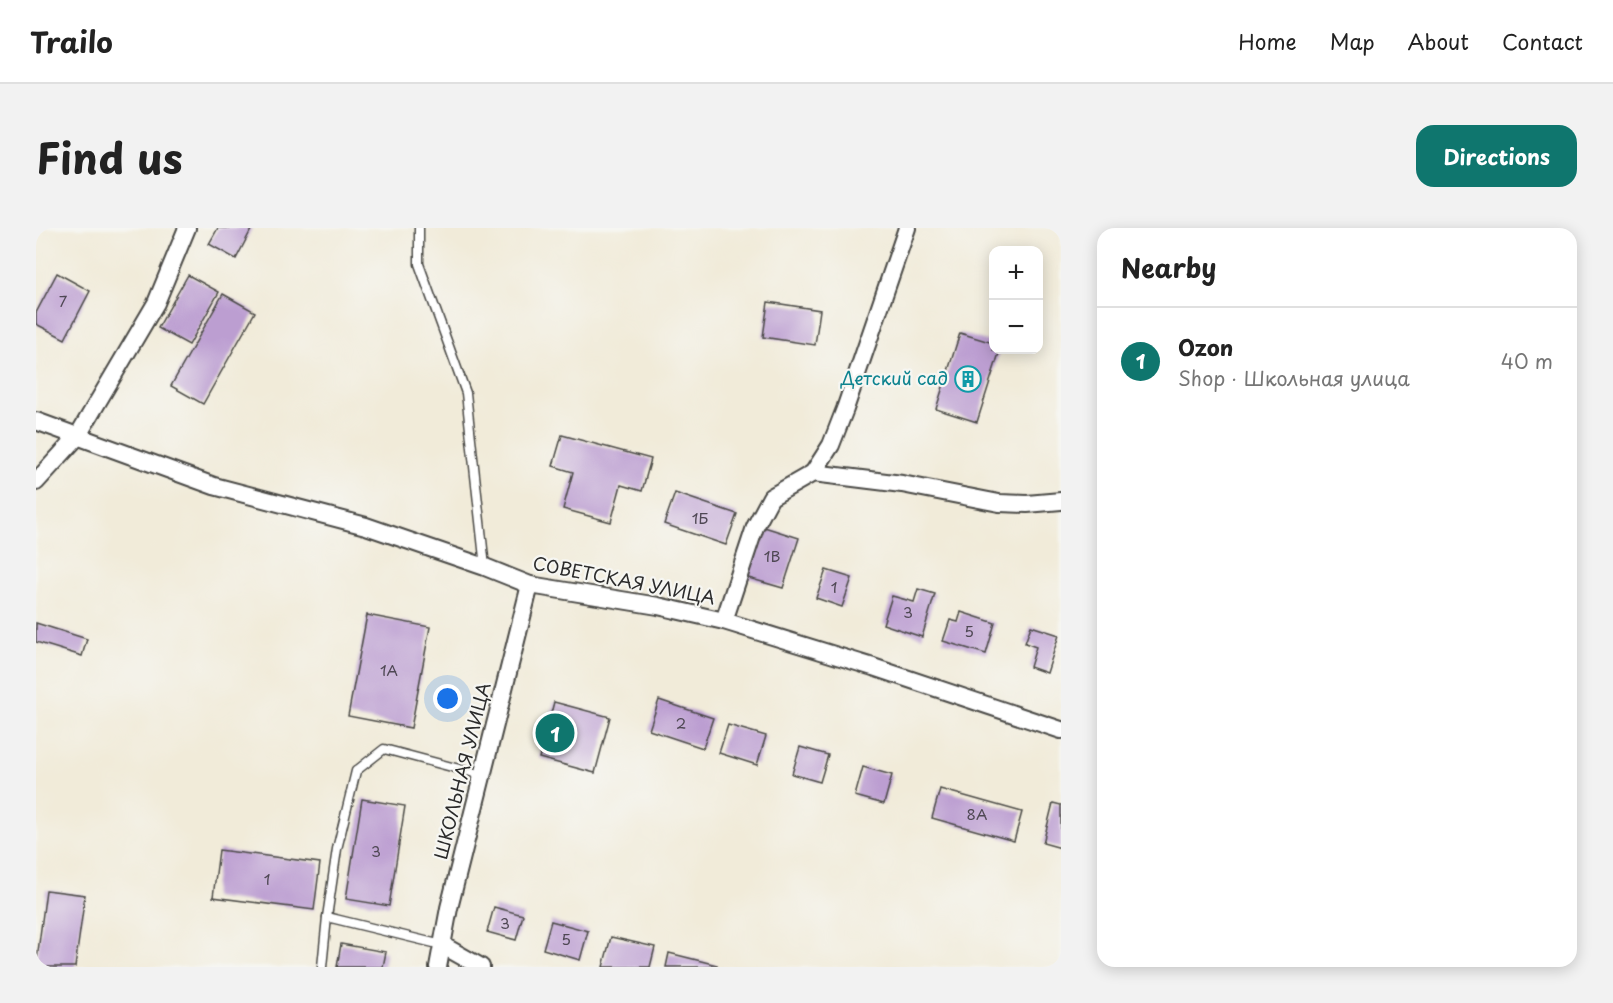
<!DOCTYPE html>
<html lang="en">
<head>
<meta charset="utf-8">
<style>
  body { margin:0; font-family:"Playpen Sans",sans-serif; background:#f2f2f2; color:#222 }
  .controls { position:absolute; right:18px; top:18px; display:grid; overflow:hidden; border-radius:12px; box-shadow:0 3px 15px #0003 }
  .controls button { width:54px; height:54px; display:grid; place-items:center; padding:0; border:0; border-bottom:2px solid #e0e0e0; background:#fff; color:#222; font:30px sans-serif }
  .you { position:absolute; left:412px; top:471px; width:21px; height:21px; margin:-15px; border:4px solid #fff; border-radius:50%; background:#1a73e8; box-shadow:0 0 0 9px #1a73e833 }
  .badge { display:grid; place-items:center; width:39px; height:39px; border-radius:50%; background:#0f766e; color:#fff; font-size:20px; font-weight:700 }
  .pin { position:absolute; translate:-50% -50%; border:3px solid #fff; box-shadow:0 2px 6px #0006 }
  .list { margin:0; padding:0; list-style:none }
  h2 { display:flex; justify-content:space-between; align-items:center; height:78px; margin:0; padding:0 24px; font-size:26px }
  h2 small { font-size:20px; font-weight:400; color:#767676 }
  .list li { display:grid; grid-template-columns:39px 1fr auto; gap:18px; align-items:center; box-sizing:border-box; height:108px; padding:0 24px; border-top:2px solid #e0e0e0 }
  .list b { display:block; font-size:22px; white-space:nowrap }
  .list p { margin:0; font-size:20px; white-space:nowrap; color:#767676 }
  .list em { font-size:20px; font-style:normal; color:#767676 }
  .map { position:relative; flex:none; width:1025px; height:739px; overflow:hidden; border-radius:18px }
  header { display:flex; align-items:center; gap:36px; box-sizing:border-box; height:84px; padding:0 30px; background:#fff; border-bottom:2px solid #e0e0e0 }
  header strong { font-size:28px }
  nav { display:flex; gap:33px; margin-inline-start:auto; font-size:21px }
  .intro { display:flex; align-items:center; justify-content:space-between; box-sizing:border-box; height:144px; padding:0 36px }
  h1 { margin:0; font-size:42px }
  .button { padding:15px 27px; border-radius:18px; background:#0f766e; color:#fff; font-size:21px; font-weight:700 }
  main { display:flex; gap:36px; padding:0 36px }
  aside { flex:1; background:#fff; border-radius:18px; box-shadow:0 3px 15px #0003 }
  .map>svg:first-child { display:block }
  .building { fill:#bc9ed1 }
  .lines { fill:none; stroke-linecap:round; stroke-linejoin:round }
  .service-casing { stroke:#494845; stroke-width:11 }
  .minor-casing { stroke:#494845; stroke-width:20 }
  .service { stroke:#fff; stroke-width:8 }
  .minor { stroke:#fff; stroke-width:16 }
  .labels { text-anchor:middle; stroke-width:4.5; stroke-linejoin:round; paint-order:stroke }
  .number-label { font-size:15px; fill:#4f4854 }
  .culture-label { font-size:18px; fill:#0d838f; stroke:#f6f6f2; text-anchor:end }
  .street-label { font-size:18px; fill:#2b2b2b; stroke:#f6f6f2 }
</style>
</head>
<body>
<header>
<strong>Trailo</strong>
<nav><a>Home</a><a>Map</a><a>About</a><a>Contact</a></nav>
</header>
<div class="intro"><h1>Find us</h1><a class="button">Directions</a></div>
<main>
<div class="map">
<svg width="1025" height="739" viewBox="0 0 1025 739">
  <rect width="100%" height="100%" fill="#f6f6f2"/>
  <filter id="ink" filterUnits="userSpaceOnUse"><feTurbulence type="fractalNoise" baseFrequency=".0167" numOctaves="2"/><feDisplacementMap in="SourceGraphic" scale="12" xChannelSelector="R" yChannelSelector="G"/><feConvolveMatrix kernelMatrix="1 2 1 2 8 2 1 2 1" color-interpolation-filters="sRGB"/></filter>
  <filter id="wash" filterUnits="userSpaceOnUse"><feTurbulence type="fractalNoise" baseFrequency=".008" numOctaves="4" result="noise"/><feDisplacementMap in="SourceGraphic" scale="24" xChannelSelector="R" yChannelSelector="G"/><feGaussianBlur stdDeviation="1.35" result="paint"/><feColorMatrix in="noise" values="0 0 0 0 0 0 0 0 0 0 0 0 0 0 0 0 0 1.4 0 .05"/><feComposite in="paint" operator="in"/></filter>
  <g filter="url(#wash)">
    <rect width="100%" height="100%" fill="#f1ebd9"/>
    <g id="blocks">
      <!-- building -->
      <g class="building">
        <path d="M182 0H216L200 31 173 16Z"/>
        <path d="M21 45 54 63 29 111 0 96V85Z"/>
        <path d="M152 47 183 64 153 117 122 100Z"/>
        <path d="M187 66 219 84 167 176 135 158Z"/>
        <path d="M732 74 784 82 779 117 727 109Z"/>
        <path d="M924 105 957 115V122H964L941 194 900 181Z"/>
        <path d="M526 207 615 231 606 263 585 257 575 294 527 281 537 244 517 238Z"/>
        <path d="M639 265 701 286 690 317 628 296Z"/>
        <path d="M725 298 763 310 747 360 709 349Z"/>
        <path d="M790 342 816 350 806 379 780 370Z"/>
        <path d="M882 361 899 366 886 409 847 396 856 368 878 374Z"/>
        <path d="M925 384 959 395 950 426 907 413 914 392 922 394Z"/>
        <path d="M331 387 394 399 375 500 312 488Z"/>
        <path d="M0 395 51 411 46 428 0 414Z"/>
        <path d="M995 398 1023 407 1011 445 994 439 1000 419 989 415Z"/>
        <path d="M623 472 677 490 667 520 613 502Z"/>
        <path d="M518 474 574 489 559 545 503 530Z"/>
        <path d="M692 497 730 508 721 537 683 525Z"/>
        <path d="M764 519 792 527 784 554 756 546Z"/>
        <path d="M827 539 856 547 848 576 819 568Z"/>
        <path d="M904 561 986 584 978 613 896 590Z"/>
        <path d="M326 571 369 578 353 678 310 671Z"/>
        <path d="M1017 575 1025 577V620L1007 615Z"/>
        <path d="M183 622 284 635 278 682 177 669Z"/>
        <path d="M10 662 49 667 39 739H0Z"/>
        <path d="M458 679 487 687 480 712 451 704Z"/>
        <path d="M515 693 552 703 544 732 507 721Z"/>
        <path d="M575 709 619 719 614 739H567Z"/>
        <path d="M305 716 350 724 347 739H301Z"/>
        <path d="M633 725 681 737 680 739H630Z"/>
      </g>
    </g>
  </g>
  <g filter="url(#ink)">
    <use href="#blocks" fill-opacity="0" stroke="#494845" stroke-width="1.5"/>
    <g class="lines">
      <!-- service casing -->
      <g class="service-casing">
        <g id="service">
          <path d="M383 0V36L430 165 449 339"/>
          <path d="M291 689 406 717"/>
          <path d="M286 739 291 689 301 621 320 543 348 521 446 547"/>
        </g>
      </g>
      <!-- minor casing -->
      <g class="minor-casing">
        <g id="minor">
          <path d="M0 193 178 258 330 298 449 339 494 357 622 378 688 393 837 439 1025 502"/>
          <path d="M777 245 795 217 809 181 871 0"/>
          <path d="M0 254 41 209 120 75 151 0"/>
          <path d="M688 393 719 299 735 269 777 245 866 256 963 275 991 276 1025 273"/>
          <path d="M406 717 445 739"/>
          <path d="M402 739 413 680 494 357"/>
        </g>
      </g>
      <!-- service -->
      <use href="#service" class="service"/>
      <!-- minor -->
      <use href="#minor" class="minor"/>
    </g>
  </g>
  <!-- icons -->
  <defs>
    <g id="building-ring" transform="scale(1.35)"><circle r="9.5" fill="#f6f6f2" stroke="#0f9aa8" stroke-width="1.5"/><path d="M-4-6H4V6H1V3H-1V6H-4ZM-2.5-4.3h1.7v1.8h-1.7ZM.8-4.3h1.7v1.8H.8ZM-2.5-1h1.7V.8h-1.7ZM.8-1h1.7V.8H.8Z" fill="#0f9aa8"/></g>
  </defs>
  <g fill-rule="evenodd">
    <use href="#building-ring" x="932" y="151"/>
  </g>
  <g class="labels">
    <!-- number labels -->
    <g class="number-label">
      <text x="27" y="79">7</text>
      <text x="664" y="296">1Б</text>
      <text x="736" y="334">1В</text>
      <text x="798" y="365">1</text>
      <text x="872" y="390">3</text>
      <text x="933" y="409">5</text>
      <text x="353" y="448">1А</text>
      <text x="645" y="501">2</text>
      <text x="941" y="592">8А</text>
      <text x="340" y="629">3</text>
      <text x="231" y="657">1</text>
      <text x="469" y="701">3</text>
      <text x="530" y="717">5</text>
    </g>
    <!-- culture labels -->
    <g class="culture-label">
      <text x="912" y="157">Детский сад</text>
    </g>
    <!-- street labels -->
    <g class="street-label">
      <text transform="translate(588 353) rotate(11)" y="6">СОВЕТСКАЯ УЛИЦА</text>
      <text transform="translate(427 543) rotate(-76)" y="6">ШКОЛЬНАЯ УЛИЦА</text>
    </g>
  </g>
</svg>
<div class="controls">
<button>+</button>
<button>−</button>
</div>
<div class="you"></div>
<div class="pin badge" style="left:519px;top:505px">1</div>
</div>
<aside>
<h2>Nearby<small></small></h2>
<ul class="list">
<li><span class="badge">1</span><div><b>Ozon</b><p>Shop · Школьная улица</p></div><em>40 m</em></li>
</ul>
</aside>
</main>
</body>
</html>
